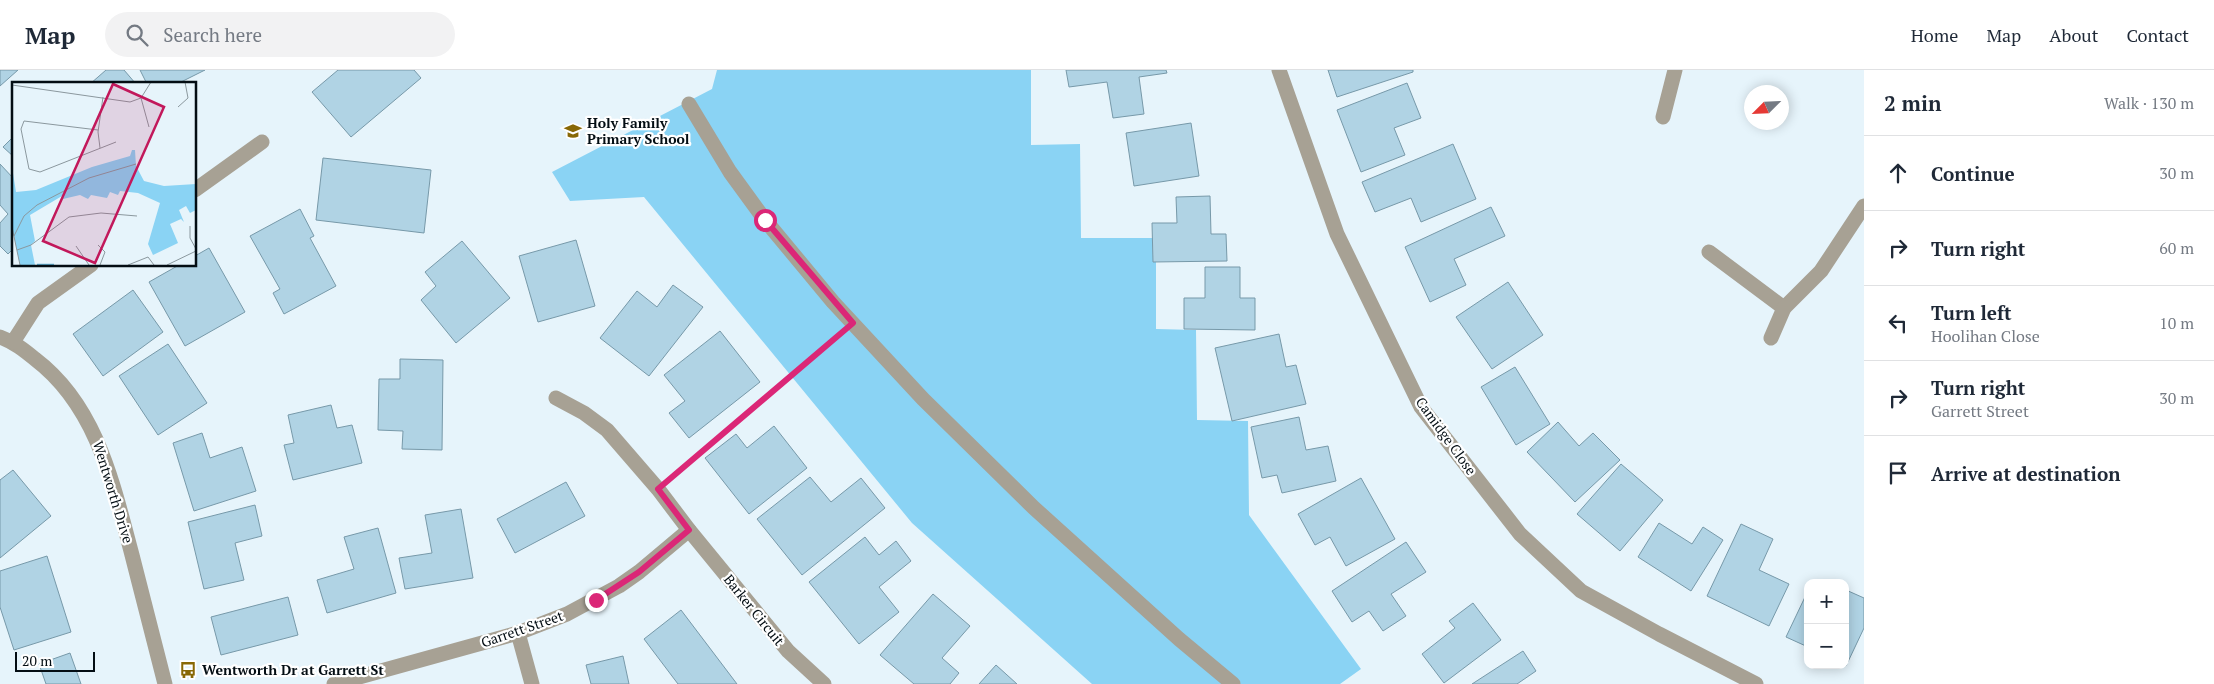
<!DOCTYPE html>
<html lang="en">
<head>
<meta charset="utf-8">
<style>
  body { margin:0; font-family:"PT Serif",serif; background:#f2f2f3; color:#1f2937 }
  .controls { position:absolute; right:15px; bottom:15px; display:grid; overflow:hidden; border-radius:10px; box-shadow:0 2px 12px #0003 }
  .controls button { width:45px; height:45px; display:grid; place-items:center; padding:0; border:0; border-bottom:1px solid #e0e1e3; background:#fff; color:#1f2937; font:25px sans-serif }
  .compass { position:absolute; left:1744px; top:15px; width:45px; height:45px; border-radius:50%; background:#fff; box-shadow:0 2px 12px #0003; rotate:246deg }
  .scale { position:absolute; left:15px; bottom:12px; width:80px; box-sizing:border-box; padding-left:5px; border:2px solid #030d13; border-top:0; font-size:14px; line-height:18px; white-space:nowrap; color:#030d13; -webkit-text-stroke:4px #fff; paint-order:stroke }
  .stop { position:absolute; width:15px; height:15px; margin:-11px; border:4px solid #db2777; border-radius:50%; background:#fff }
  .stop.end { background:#db2777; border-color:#fff; box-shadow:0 1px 5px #0008 }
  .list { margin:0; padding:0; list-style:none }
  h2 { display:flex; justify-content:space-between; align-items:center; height:65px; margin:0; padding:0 20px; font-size:21px }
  h2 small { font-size:16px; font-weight:400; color:#747a83 }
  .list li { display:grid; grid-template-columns:32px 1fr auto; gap:15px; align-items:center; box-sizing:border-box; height:75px; padding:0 20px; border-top:1px solid #e0e1e3 }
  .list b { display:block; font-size:19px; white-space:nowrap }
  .list p { margin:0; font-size:16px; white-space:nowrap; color:#747a83 }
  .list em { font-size:16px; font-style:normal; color:#747a83 }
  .icon { flex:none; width:28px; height:28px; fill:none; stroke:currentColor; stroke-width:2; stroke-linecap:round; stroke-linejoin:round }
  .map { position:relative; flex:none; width:1864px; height:614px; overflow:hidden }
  header { display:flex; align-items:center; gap:30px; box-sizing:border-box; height:70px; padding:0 25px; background:#fff; border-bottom:1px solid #e0e1e3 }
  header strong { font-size:24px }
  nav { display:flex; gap:28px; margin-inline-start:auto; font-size:18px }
  .search { width:350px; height:45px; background:#f2f2f3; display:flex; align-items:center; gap:12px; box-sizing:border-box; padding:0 18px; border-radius:28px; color:#747a83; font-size:19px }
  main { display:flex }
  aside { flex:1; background:#fff }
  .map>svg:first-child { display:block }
  .green { fill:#8ad3f4 }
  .building { fill:#b0d3e4; stroke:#7799a9 }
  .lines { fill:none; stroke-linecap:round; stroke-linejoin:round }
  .path { stroke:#9facb3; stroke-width:3; stroke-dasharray:5 2.5; stroke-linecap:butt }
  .minor { stroke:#a7a194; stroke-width:15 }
  .route { stroke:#db2777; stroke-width:6 }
  .labels { text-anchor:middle; stroke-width:4.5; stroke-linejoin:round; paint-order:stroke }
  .poi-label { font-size:14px; font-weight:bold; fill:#030d13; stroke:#fff; text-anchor:start }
  .street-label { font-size:14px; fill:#030d13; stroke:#fff }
  .inset-river { fill:none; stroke:#64b1d3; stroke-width:2.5 }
  .inset-road { fill:none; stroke:#8b989e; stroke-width:1 }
  .view { fill:#c2185b; fill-opacity:0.15; stroke:#c2185b; stroke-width:2.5 }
  .inset-edge { fill:none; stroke:#030d13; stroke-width:2.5 }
</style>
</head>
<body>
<header>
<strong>Map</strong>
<div class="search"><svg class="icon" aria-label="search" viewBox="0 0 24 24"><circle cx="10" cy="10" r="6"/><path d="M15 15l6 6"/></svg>Search here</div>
<nav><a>Home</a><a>Map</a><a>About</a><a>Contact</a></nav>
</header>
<main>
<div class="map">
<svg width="1864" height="614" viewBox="0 0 1864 614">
  <rect width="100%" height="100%" fill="#e6f4fb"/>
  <!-- green -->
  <path class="green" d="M717 0H1031V75L1080 74 1081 168H1156V259L1196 260 1197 350 1248 351 1249 445 1361 599 1340 614H1092L912 453 644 127 570 131 552 102 712 19Z"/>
  <!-- building -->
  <g class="building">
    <path d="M0 0H18L0 16Z"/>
    <path d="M106 0H124L136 14H90Z"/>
    <path d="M140 0H205L177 14H147Z"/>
    <path d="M338 0H414L421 8 351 67 312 22Z"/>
    <path d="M1066 0H1166L1167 3 1139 7 1144 44 1113 48 1107 12 1069 17Z"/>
    <path d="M1328 0H1413V2L1337 27Z"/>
    <path d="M1407 13 1421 48 1394 58 1405 85 1361 102 1337 40Z"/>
    <path d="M1191 53 1199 106 1134 116 1126 63Z"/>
    <path d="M14 66V87L3 77Z"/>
    <path d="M1453 74 1476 129 1421 152 1411 128 1375 142 1362 112Z"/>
    <path d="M323 88 431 100 424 163 316 150Z"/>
    <path d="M0 94 14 109V178L8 184 0 176V153L8 144 0 135Z"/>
    <path d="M1210 126 1211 164H1226L1227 191 1153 192 1152 153H1177L1176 127Z"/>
    <path d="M1491 137 1505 166 1454 189 1466 215 1430 232 1405 177Z"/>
    <path d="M300 139 314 166 310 168 336 216 284 244 273 223 280 219 250 166Z"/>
    <path d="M576 170 595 236 538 252 519 186Z"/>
    <path d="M462 171 510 228 456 273 421 230 436 216 425 202Z"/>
    <path d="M209 178 245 242 185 276 149 212 179 195H195V186Z"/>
    <path d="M1205 197H1240V228H1255V260L1184 259V228H1205Z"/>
    <path d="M1508 212 1543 265 1492 299 1456 247Z"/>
    <path d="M673 215 703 237 649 306 600 268 637 221 657 237Z"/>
    <path d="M133 220 163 262 103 306 73 264Z"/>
    <path d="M720 261 760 312 689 368 669 343 685 331 664 305Z"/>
    <path d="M1279 264 1286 297 1296 295 1306 334 1232 351 1215 278Z"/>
    <path d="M168 274 207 333 158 365 119 306Z"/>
    <path d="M400 289 443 290 442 380 402 379 403 361 378 360 379 309H400Z"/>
    <path d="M1515 297 1550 354 1516 375 1481 317Z"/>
    <path d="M331 335 337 358 352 355 362 393 293 410 284 375 294 373 288 345Z"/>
    <path d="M1299 347 1306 380 1328 376 1336 411 1282 423 1277 405 1262 408 1251 357Z"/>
    <path d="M1558 352 1579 376 1593 363 1620 390 1575 432 1527 382Z"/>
    <path d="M774 356 807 398 749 444 705 388 736 364 747 378Z"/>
    <path d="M202 363 210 388 242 377 256 421 194 441 173 373Z"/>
    <path d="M1621 394 1663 430 1620 481 1577 444Z"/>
    <path d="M13 400 51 446 0 488V410Z"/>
    <path d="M810 407 831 432 861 408 885 438 802 505 757 449Z"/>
    <path d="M1361 408 1395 469 1346 496 1330 467 1315 475 1298 444Z"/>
    <path d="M566 412 585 446 515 483 497 449Z"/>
    <path d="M255 435 262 466 235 473 244 510 204 519 188 452Z"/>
    <path d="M461 439 473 508 405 519 399 488 432 483 425 445Z"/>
    <path d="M1659 453 1692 474 1703 457 1723 470 1691 521 1638 487Z"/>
    <path d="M1741 454 1773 469 1759 500 1789 514 1769 556 1707 526Z"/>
    <path d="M378 458 396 523 327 543 317 510 354 499 344 467Z"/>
    <path d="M865 467 879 485 896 471 911 491 879 517 899 542 859 574 809 512Z"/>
    <path d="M1406 472 1426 502 1391 524 1406 546 1383 561 1369 541 1352 552 1332 521Z"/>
    <path d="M47 486 71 562 14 580 0 537V501Z"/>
    <path d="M1846 520 1864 528V558L1846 596 1844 595Z"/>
    <path d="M933 524 970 556 942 588 959 603 950 614H914L880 585Z"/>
    <path d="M288 527 298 565 221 585 211 547Z"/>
    <path d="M1805 527 1808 528V577L1786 567Z"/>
    <path d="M1473 533 1501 570 1444 613 1422 584 1455 558 1449 551Z"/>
    <path d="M681 540 737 614H678L644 569Z"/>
    <path d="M1523 581 1536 601 1517 614H1472Z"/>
    <path d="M70 583 81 614H46L39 594Z"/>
    <path d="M623 586 629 614H591L586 595Z"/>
    <path d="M996 595 1017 614H979Z"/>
  </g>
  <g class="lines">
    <!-- path -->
    <path class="path" d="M674 406 836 267"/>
    <!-- minor -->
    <g class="minor">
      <path d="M1279 0 1337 164 1421 337 1520 464 1581 521 1659 564 1756 614"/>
      <path d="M689 34 730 102 765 150 833 232 923 329 1034 438 1179 569 1233 614"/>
      <path d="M1663 47 1675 0"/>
      <path d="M195 120 262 72"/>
      <path d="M1709 182 1784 238"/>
      <path d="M0 267C14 272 24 280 35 289 97 336 113 414 132 485 143 528 154 571 165 614"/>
      <path d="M1771 268 1784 238 1821 201 1864 136"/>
      <path d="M13 272 38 233 91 195"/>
      <path d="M556 328 584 343 607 360 658 419 689 460 788 581 824 614"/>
      <path d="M518 563 532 614"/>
      <path d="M334 614 518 563 567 544 619 516 639 502 689 460"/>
    </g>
  </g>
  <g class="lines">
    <!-- route -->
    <path class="route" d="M596 530 639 502 689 460 658 419 853 253 765 150"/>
  </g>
  <!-- icons -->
  <defs>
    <g id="school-bare" transform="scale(1.35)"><path d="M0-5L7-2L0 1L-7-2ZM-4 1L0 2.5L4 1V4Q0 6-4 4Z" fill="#886805" stroke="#fff" stroke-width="2.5" paint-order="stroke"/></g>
    <g id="bus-bare" transform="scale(1.35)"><path d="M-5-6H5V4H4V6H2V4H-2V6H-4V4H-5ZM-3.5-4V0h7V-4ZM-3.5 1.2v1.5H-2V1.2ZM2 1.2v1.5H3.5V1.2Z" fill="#886805" stroke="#fff" stroke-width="2.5" paint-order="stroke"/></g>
  </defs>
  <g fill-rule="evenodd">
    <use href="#school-bare" x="573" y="61"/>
    <use href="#bus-bare" x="188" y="600"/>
  </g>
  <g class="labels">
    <!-- poi labels -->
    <g class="poi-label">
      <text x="587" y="58">Holy Family<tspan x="587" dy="16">Primary School</tspan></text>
      <text x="202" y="605">Wentworth Dr at Garrett St</text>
    </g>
    <!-- street labels -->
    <g class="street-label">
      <text transform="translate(1446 366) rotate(54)" y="5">Camidge Close</text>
      <text transform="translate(113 422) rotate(73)" y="5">Wentworth Drive</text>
      <text transform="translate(754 540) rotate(51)" y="5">Barker Circuit</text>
      <text transform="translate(522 559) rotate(-19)" y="5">Garrett Street</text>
    </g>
  </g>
  <!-- overview -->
  <g transform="translate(12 12)">
    <rect width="184" height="184" fill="#e6f4fb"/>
    <path d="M120 68H123L124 84 132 99 152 104 184 102V128L178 131 174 124 167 128 172 140 169 137 158 142 166 161 141 173 136 162 148 121 126 111 108 109 106 113 98 110 95 116 79 113 76 117 68 113 51 117 50 114 18 133 23 159 19 163 23 183H8L0 145V85L4 110 24 108 80 85 118 74Z" fill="#8ad3f4"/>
    <path class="inset-river" d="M25 183H42"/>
    <path class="inset-road" d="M0 3 118 20 129 16 139 0M129 16 137 45M166 25 176 16 173 0M86 48 12 39 9 47 17 87 28 90 104 60M88 66 86 50 91 15M178 144V156L184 167M0 145 8 183M2 154 12 134 25 123 77 96 124 82M86 163 93 170 88 183M64 164 77 183M5 168 19 163 57 135 89 131 125 134M116 183 136 175 142 183M155 183 184 169"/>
    <path class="view" d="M101 2 152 25 83 181 31 159Z"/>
    <rect width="184" height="184" class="inset-edge"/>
  </g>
</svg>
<div class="controls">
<button>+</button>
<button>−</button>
</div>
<svg class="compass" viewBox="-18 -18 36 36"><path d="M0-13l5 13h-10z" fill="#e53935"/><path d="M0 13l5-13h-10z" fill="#747a83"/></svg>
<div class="scale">20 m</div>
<div class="stop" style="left:765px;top:150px"></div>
<div class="stop end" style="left:596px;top:530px"></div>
</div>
<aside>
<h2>2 min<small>Walk · 130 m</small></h2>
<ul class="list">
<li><svg class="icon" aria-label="ahead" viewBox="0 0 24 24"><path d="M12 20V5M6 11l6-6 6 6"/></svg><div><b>Continue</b></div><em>30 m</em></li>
<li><svg class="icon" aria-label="right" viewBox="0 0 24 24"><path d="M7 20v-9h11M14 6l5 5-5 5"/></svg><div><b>Turn right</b></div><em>60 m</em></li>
<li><svg class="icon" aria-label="left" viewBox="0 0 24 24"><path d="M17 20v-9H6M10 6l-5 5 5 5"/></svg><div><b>Turn left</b><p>Hoolihan Close</p></div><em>10 m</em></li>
<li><svg class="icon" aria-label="right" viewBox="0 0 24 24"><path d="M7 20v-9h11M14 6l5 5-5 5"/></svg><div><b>Turn right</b><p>Garrett Street</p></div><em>30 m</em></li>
<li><svg class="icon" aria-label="arrive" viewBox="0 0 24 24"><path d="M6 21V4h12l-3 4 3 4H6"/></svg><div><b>Arrive at destination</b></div></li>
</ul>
</aside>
</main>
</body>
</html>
